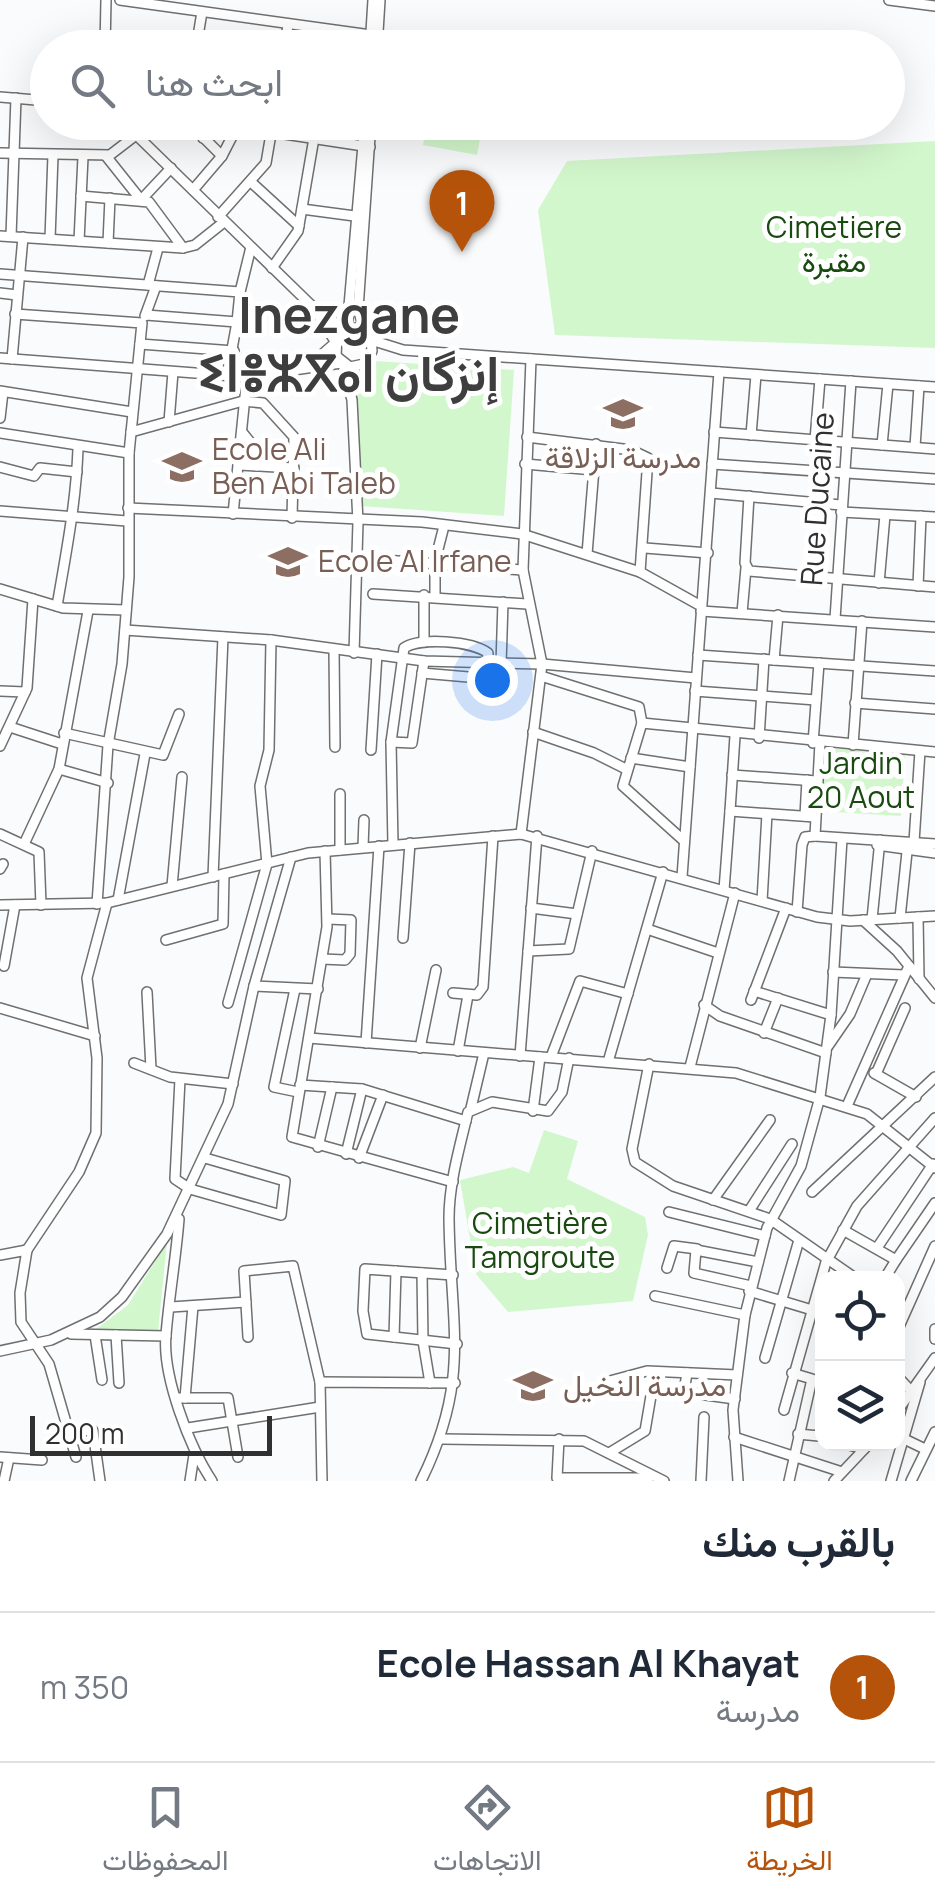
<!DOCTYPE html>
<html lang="ar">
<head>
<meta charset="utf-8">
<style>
  body { margin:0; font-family:Manrope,Vazirmatn,"Noto Sans Tifinagh",sans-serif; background:#f6f6f7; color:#1f2937; direction:rtl }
  .controls { position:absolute; right:30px; bottom:30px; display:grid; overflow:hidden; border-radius:20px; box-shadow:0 10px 40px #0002 }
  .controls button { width:90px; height:90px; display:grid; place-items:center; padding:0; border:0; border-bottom:2px solid #e0e1e3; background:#fff; color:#1f2937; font:50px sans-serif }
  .scale { position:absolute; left:30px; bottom:25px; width:242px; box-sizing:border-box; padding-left:10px; border:5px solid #303031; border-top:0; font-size:28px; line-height:35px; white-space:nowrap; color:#303031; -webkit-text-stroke:8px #fff; paint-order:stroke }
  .you { position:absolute; left:492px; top:680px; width:35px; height:35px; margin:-25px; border:8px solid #fff; border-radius:50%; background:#1a73e8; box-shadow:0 0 0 15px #1a73e833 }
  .badge { display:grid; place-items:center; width:65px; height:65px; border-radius:50%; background:#b45309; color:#fff; font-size:32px; font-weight:700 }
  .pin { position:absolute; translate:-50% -82px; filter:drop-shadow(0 2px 5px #0008) }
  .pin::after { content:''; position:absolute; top:52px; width:35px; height:30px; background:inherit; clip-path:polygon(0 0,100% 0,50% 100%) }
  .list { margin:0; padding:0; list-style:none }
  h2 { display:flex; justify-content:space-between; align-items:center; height:130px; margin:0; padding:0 40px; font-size:42px }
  h2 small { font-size:32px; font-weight:400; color:#747a83 }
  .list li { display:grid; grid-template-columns:65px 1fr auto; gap:30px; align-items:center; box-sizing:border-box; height:150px; padding:0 40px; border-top:2px solid #e0e1e3 }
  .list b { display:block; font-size:38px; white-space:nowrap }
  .list p { margin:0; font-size:32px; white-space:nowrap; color:#747a83 }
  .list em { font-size:32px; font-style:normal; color:#747a83 }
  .icon { flex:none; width:55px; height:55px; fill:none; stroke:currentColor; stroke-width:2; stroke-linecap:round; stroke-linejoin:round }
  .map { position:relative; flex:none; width:935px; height:1481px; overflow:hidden; direction:ltr }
  .search { position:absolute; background:#fff; box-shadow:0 10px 40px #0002; left:30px; right:30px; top:30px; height:110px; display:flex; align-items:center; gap:25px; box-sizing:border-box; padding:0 35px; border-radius:55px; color:#747a83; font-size:38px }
  .sheet { height:280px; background:#fff }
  nav { display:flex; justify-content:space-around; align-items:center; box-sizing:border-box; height:140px; border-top:2px solid #e0e1e3; background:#fff; font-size:28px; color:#747a83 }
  nav a { display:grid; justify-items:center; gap:5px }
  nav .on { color:#b45309 }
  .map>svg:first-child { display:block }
  .green { fill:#d3f7cd }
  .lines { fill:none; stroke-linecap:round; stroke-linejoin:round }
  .minor-casing { stroke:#6f7071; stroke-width:12 }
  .minor { stroke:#fff; stroke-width:9 }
  .labels { text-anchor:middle; stroke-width:10; stroke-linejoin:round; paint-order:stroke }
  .park-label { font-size:30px; fill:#194a10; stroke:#fff }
  .education-label { font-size:30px; fill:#785e54; stroke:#fff; text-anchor:start }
  .street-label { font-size:30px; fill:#303031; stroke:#fff }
  .town-label { font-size:50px; font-weight:bold; fill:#3e3e3f; stroke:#fff }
</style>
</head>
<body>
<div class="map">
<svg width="935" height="1481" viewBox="0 0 935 1481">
  <rect width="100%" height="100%" fill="#fafbfd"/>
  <!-- green -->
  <g class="green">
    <path d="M427 123H483L477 155 423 145Z"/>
    <path d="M935 141V348L555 335 538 210 567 161Z"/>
    <path d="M375 361 514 370 504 516 361 506 353 466 357 382Z"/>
    <path d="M821 748 905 752 901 816 817 811Z"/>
    <path d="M544 1130 578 1141 567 1179 645 1217 648 1235 633 1301 508 1312 476 1274 460 1180 513 1167 529 1173Z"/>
    <path d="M167 1242 158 1331 95 1330 128 1305Z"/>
  </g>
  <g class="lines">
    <!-- minor casing -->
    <g class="minor-casing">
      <g id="minor">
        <path d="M120 0 378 36"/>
        <path d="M889 0 935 6"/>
        <path d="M105 48 106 0"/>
        <path d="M196 48 202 12"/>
        <path d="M285 48 288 24"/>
        <path d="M370 48 373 0"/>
        <path d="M377 48 380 0"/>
        <path d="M0 97 48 101"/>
        <path d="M123 122 315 309 346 330"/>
        <path d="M188 122 222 156"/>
        <path d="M203 138 219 128 233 130"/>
        <path d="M0 153 110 155 153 122"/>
        <path d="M106 156 141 200 171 168"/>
        <path d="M251 182 299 226"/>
        <path d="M193 190 222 156 237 127 370 147"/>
        <path d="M81 196 149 202 183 248"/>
        <path d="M302 209 362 217"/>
        <path d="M218 217 266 163 273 122"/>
        <path d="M0 236 183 248 195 245 224 222"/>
        <path d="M11 236 16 98"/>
        <path d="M50 239 53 155"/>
        <path d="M79 241 83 157"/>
        <path d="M108 243 110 198"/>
        <path d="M272 268 298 231 314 138"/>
        <path d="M0 274 240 292 237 322"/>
        <path d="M148 285 158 248"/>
        <path d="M240 292 251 247"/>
        <path d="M0 293 17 295"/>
        <path d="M15 314 142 323 129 453V577L122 664 108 745 97 904"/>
        <path d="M146 315 237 322 227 376"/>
        <path d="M145 316 156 286"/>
        <path d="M319 316 335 341"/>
        <path d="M347 329 365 122"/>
        <path d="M365 332 358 309 371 122"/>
        <path d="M371 340 372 351 364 364 350 367 336 356 337 336 356 328 371 340 403 350 935 387"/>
        <path d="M140 344 234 351"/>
        <path d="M0 358 247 377 341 363"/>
        <path d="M12 359 23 237"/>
        <path d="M343 364 352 400 358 522 354 653"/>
        <path d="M310 365 334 344"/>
        <path d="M0 391 132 412"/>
        <path d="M0 418 3 392"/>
        <path d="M169 422 173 372"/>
        <path d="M131 432 243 401 263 403 294 437 292 518"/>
        <path d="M242 432 254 447 257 466"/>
        <path d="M714 432 935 449"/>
        <path d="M0 433 129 453"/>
        <path d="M751 435 756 375"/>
        <path d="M527 437 631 450 648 458 640 572"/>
        <path d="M815 440 820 379"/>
        <path d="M882 445 888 384"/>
        <path d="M915 447 919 386"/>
        <path d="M525 464 594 470"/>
        <path d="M712 464 935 479"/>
        <path d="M240 465 294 468"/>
        <path d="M0 467 34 476 40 468 77 472"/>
        <path d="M711 493 841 505"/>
        <path d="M749 496 745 563 749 571 935 587"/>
        <path d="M128 508 422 522 522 534 640 572 701 606"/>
        <path d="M0 511 127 521"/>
        <path d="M841 512 935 517"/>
        <path d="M233 514 247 377"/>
        <path d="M645 548 708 553"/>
        <path d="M587 554 596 444"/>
        <path d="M370 559 523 570"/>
        <path d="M879 583 885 515"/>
        <path d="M918 586 921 516"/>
        <path d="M0 589 63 608 126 610"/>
        <path d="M373 594 527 604"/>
        <path d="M435 596V561L444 526"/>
        <path d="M57 606C66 553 76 503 78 449"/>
        <path d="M701 611 935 627"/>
        <path d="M742 613 746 568"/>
        <path d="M835 619 851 381"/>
        <path d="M125 630 271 640 424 661 542 664 696 678"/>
        <path d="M424 642V595"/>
        <path d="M334 650 335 747"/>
        <path d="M698 655 935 671"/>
        <path d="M774 660 778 615"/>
        <path d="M501 664 503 602"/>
        <path d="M422 673 503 680"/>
        <path d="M541 676 639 707 642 723"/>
        <path d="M0 691 25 692"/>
        <path d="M695 691 816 700"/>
        <path d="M855 703 935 709"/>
        <path d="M10 727 62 744"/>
        <path d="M533 732 594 753 626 769"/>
        <path d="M64 733 163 755 179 714"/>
        <path d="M735 736 730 811 815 817"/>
        <path d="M759 738 764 659"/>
        <path d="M391 742 412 743 424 661"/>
        <path d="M813 743 819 663"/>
        <path d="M820 743 815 836 935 844"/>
        <path d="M853 745 862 621"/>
        <path d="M0 746 27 688 33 599"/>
        <path d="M371 750 377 654"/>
        <path d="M631 758 690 767"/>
        <path d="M59 769 108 783"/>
        <path d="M732 775 817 781"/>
        <path d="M805 816 807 780"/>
        <path d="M0 834 39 852 41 905"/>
        <path d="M521 834 542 664 523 570 531 359"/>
        <path d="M683 840 623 786 642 723 935 752"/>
        <path d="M25 842 59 769 88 611"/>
        <path d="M914 842 920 751"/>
        <path d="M393 845 391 742 404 648C420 637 472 641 488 653L487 664"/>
        <path d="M877 845 935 853"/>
        <path d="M363 847 364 820"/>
        <path d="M340 850V794"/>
        <path d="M325 851 327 927 292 1137 453 1182"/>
        <path d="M0 869 3 864"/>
        <path d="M213 877 223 637"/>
        <path d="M682 877 719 372"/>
        <path d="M172 886 182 777"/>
        <path d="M724 890 730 811"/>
        <path d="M118 900 145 754"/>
        <path d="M762 901 767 814"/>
        <path d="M0 905 107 903 308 853 521 834 817 917 850 921 935 916"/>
        <path d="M531 908 577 914"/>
        <path d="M797 912 802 845 805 837 815 836"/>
        <path d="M918 917 919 979"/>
        <path d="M900 918 907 852"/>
        <path d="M872 919 880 840"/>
        <path d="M863 920 897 951 935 998"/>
        <path d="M647 929 718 953"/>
        <path d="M403 938 410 843"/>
        <path d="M166 940 223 924 224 874"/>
        <path d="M528 951 569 949 592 851"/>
        <path d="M322 959 345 960 350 954 351 920 328 919"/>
        <path d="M4 966 15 905"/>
        <path d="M833 972 904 975"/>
        <path d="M254 986 318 989"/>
        <path d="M295 989 274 1087 298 1092"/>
        <path d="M754 991 831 1015"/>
        <path d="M147 992 151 1069"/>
        <path d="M453 993 477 995 483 987 493 836"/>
        <path d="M751 1000 786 908"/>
        <path d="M228 1003 267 864 260 786 269 750 271 640"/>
        <path d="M704 1005 720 1016 826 1053"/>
        <path d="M0 1008 95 1036"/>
        <path d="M764 1033 778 998"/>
        <path d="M309 1038 736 1073 867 1114 935 1168"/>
        <path d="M366 1043 379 846"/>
        <path d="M828 1046 850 1014 867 974"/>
        <path d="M420 1048 436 970"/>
        <path d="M458 1051 468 995"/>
        <path d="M520 1056 537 836"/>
        <path d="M551 1057 580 981 628 994"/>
        <path d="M608 1062 663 872"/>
        <path d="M134 1063 170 1077 233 1084"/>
        <path d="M649 1064 632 1149 635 1162 673 1186 770 1219 855 1278"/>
        <path d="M690 1067 735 893"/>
        <path d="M874 1073 916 1097"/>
        <path d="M876 1074 905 1008"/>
        <path d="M180 1079 175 1179 190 1189 281 1215 285 1181 205 1158"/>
        <path d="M300 1085 362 1089 466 1121"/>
        <path d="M847 1106 909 966"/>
        <path d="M471 1108 484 1053"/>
        <path d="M533 1111 540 1057"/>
        <path d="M318 1147 332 1087"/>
        <path d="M346 1154 362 1089"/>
        <path d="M359 1158 383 1095"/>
        <path d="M812 1192 935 1077"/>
        <path d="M713 1200 770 1120"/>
        <path d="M749 1211 792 1144"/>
        <path d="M669 1212 765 1236"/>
        <path d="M179 1219C176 1258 169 1297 166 1335 162 1376 190 1448 212 1481"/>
        <path d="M843 1230 896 1260 885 1278"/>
        <path d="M877 1248 933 1164"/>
        <path d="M27 1250 79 1172 96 1133 97 1058 87 978 107 903"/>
        <path d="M0 1255 27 1250 20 1293 21 1322 49 1364 76 1457"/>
        <path d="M896 1260 935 1203"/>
        <path d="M667 1268 674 1246 697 1249"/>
        <path d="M422 1273 423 1341 430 1383"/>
        <path d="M453 1275 365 1269 363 1311 367 1334 457 1344"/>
        <path d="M751 1286 694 1273 696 1250 758 1262"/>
        <path d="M749 1291 822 1313"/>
        <path d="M655 1296 745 1315"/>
        <path d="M171 1307 246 1302"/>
        <path d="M898 1329 935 1246"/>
        <path d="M935 1329V1339"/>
        <path d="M71 1334 166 1336"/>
        <path d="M95 1335 102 1380"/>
        <path d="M116 1335 119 1383"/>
        <path d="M248 1337 244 1271 293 1266 320 1382"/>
        <path d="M394 1337 396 1271"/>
        <path d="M0 1351 51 1340 100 1317 122 1297 167 1234 228 1104 254 986 291 857"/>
        <path d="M765 1358 799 1240"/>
        <path d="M898 1377 912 1392"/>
        <path d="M606 1382 647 1371 737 1375"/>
        <path d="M684 1392 735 1399"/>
        <path d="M177 1398H228L238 1457"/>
        <path d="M185 1398 193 1306"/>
        <path d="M784 1410 826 1262 857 1206 935 1118"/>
        <path d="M898 1410 935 1358"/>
        <path d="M188 1428 320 1407"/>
        <path d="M66 1429 93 1431 100 1481"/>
        <path d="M798 1434 819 1436 822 1427"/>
        <path d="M898 1436 925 1449"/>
        <path d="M734 1437 842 1472"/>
        <path d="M442 1439 584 1441 664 1481"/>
        <path d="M559 1439 557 1478H649"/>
        <path d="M845 1444 864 1449"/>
        <path d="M609 1453 645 1431 652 1390 684 1392 687 1373"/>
        <path d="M0 1457 42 1460"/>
        <path d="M4 1481 9 1458"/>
        <path d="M190 1481 194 1455"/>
        <path d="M322 1481 320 1382 455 1383"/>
        <path d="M421 1481C472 1378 450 1325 449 1218 449 1183 460 1146 468 1112L492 1102 548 1111 562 1092 569 1058"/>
        <path d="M701 1481 704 1417"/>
        <path d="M738 1481 733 1410 745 1315 767 1228 801 1166 820 1097 831 1015 842 839"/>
        <path d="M789 1481 812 1379 792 1373"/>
        <path d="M834 1481 869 1444"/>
        <path d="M891 1481 920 1382"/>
        <path d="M911 1481 935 1432"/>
      </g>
    </g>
    <!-- minor -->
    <use href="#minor" class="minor"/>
  </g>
  <!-- icons -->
  <defs>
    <g id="school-bare" transform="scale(3)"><path d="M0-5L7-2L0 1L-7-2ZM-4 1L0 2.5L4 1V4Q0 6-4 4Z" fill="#8d6e63" stroke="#fff" stroke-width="2.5" paint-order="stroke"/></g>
  </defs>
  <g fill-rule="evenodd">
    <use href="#school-bare" x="623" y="414"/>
    <use href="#school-bare" x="182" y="467"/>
    <use href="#school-bare" x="288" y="562"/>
    <use href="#school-bare" x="533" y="1386"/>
  </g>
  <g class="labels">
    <!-- park labels -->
    <g class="park-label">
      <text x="834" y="238">Cimetiere<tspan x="834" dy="34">مقبرة</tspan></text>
      <text x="861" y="774">Jardin<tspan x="861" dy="34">20 Aout</tspan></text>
      <text x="540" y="1234">Cimetière<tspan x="540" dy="34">Tamgroute</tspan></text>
    </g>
    <!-- education labels -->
    <g class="education-label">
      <text x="212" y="460">Ecole Ali<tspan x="212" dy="34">Ben Abi Taleb</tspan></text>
      <text x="623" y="468" text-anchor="middle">مدرسة الزلاقة</text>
      <text x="318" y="572">Ecole Al Irfane</text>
      <text x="563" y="1396">مدرسة النخيل</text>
    </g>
    <!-- street labels -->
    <g class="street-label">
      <text transform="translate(818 499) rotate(-86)" y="10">Rue Ducaine</text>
    </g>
    <!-- town labels -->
    <g class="town-label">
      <text x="349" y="333">Inezgane<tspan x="349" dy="58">ⵉⵏⴻⵣⴳⴰⵏ إنزگان</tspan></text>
    </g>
  </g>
</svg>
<div class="controls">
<button><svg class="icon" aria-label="locate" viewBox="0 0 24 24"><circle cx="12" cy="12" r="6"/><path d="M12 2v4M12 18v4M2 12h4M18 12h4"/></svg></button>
<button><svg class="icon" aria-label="layers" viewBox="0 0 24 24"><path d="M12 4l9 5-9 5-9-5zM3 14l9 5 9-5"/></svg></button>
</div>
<div class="scale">200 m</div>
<div class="you"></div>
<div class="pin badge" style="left:462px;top:252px">1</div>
<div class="search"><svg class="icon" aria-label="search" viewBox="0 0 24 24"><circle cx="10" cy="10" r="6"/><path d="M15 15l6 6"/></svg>ابحث هنا</div>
</div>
<section class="sheet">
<h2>بالقرب منك<small></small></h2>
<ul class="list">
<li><span class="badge">1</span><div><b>Ecole Hassan Al Khayat</b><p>مدرسة</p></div><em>350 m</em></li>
</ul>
</section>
<nav>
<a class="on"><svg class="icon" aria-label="map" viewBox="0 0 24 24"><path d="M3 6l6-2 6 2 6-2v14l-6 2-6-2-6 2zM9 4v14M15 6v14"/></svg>الخريطة</a>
<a><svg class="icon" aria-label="directions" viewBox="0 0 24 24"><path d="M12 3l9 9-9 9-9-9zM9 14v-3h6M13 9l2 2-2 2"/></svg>الاتجاهات</a>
<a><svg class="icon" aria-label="saved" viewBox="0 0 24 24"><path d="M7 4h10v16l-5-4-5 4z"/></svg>المحفوظات</a>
</nav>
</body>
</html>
